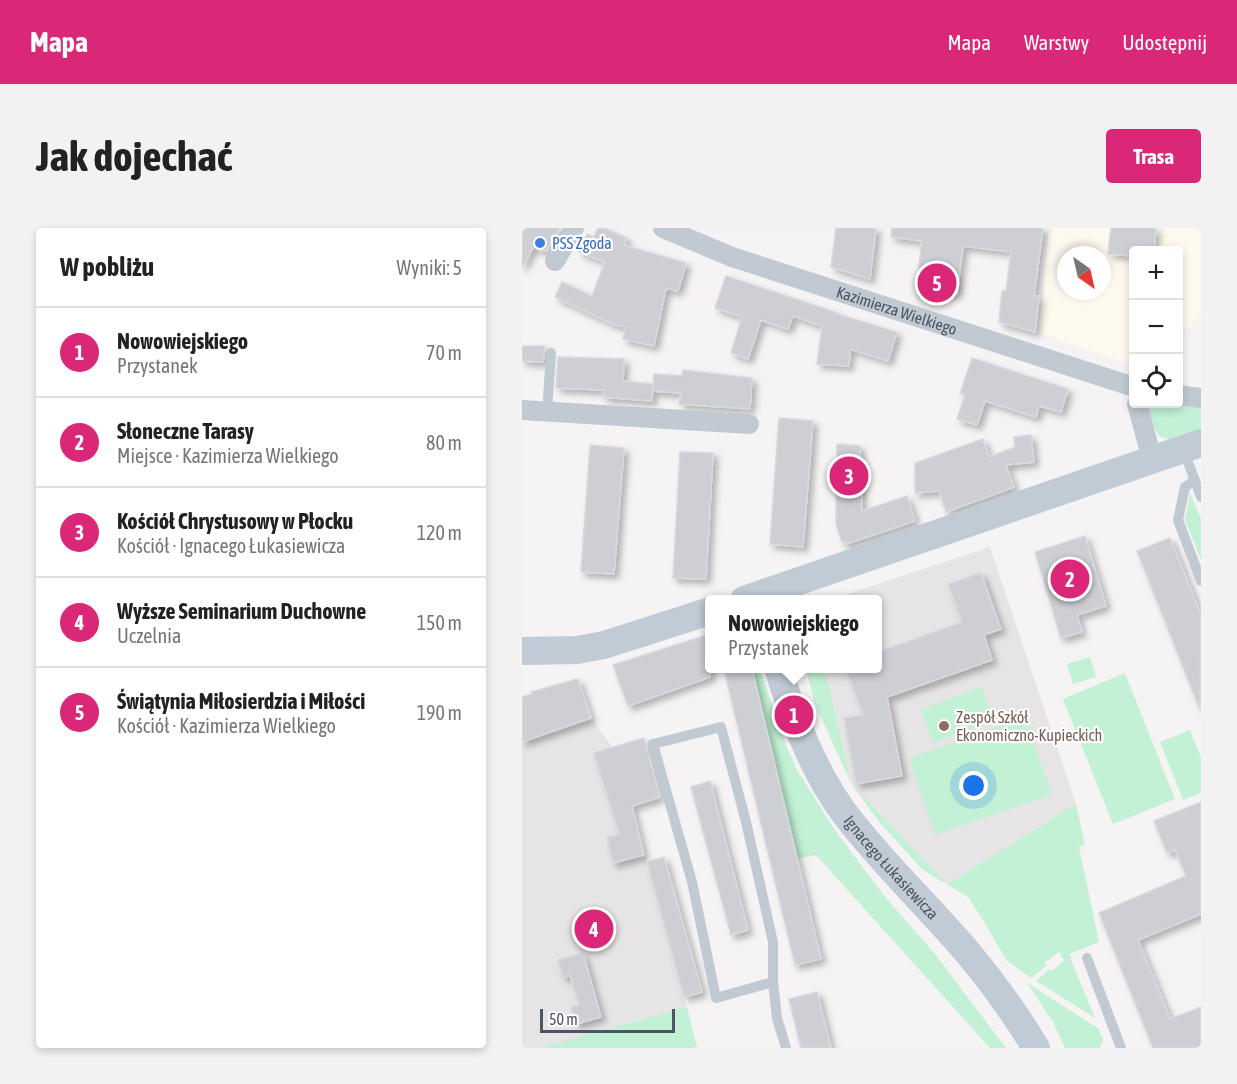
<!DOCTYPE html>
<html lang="pl">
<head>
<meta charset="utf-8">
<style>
  body { margin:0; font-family:"Asap Condensed",sans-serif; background:#f2f2f2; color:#222 }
  .controls { position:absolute; right:18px; top:18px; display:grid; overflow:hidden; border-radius:6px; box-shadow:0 3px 9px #0003 }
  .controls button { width:54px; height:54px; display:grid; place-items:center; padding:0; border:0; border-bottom:2px solid #e0e0e0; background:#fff; color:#222; font:30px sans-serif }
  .compass { position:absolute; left:535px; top:18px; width:54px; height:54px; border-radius:50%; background:#fff; box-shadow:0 3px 9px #0003; rotate:146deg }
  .scale { position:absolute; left:18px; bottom:15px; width:135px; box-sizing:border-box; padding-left:6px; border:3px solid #4a5661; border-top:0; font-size:16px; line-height:21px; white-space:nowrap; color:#4a5661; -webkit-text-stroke:4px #fff; paint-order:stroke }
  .you { position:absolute; left:452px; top:558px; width:21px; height:21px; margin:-15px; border:4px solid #fff; border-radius:50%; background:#1a73e8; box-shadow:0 0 0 9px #1a73e833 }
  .badge { display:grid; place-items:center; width:39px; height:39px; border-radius:50%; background:#db2777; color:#fff; font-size:20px; font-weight:700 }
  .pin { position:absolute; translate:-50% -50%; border:3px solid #fff; box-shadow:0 2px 6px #0006 }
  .popup { position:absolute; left:183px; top:367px; width:177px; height:78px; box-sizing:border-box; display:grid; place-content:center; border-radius:6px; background:#fff; filter:drop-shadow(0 2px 4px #0005); font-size:20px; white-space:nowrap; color:#767676 }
  .popup b { font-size:22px; color:#222 }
  .popup::after { content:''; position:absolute; left:50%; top:100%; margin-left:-12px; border:12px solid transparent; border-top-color:#fff }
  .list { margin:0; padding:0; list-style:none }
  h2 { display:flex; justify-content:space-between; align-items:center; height:78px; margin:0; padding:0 24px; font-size:26px }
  h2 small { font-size:20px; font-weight:400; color:#767676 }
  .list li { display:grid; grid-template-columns:39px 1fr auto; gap:18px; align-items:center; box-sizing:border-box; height:90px; padding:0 24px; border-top:2px solid #e0e0e0 }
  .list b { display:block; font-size:22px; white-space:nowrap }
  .list p { margin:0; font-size:20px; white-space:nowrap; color:#767676 }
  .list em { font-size:20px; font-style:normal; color:#767676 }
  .icon { flex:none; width:33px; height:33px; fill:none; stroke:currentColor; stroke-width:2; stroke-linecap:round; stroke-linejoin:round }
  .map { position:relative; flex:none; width:679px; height:820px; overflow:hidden; border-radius:6px }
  header { display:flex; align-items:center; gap:36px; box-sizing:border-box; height:84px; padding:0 30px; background:#db2777; color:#fff }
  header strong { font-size:28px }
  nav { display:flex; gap:33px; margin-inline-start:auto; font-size:21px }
  .intro { display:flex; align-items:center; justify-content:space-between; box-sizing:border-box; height:144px; padding:0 36px }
  h1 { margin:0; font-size:42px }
  .button { padding:15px 27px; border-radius:6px; background:#db2777; color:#fff; font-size:21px; font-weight:700 }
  main { display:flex; gap:36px; padding:0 36px }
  aside { flex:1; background:#fff; border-radius:6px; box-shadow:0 3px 9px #0003 }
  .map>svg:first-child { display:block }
  .commercial { fill:#fdf9ef; fill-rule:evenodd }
  .education { fill:#e6e4e5 }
  .green { fill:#c3f1d5 }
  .building { fill:#cdcfd5; stroke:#d7d9de; stroke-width:1.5; filter:url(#shadow) }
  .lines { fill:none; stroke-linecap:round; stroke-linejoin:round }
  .lane { stroke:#c1cad2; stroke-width:10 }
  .street { stroke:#c1cad2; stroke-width:20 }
  .secondary { stroke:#c1cbd6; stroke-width:28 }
  .shop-dot { fill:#3f7fe0; stroke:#fff; stroke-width:2 }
  .education-dot { fill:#8d6e63; stroke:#fff; stroke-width:2 }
  .labels { text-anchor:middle; stroke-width:4.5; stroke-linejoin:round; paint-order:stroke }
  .shop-label { font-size:16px; fill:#366cbe; stroke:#fff; text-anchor:start }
  .street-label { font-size:16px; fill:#4a5661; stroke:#fff }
  .education-label { font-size:16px; fill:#785e54; stroke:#fff; text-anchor:start }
</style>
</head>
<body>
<header>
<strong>Mapa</strong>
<nav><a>Mapa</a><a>Warstwy</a><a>Udostępnij</a></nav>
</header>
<div class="intro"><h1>Jak dojechać</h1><a class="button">Trasa</a></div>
<main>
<aside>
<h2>W pobliżu<small>Wyniki: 5</small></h2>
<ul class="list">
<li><span class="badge">1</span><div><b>Nowowiejskiego</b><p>Przystanek</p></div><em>70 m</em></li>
<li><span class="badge">2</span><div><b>Słoneczne Tarasy</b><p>Miejsce · Kazimierza Wielkiego</p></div><em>80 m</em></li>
<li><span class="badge">3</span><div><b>Kościół Chrystusowy w Płocku</b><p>Kościół · Ignacego Łukasiewicza</p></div><em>120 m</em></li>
<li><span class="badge">4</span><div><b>Wyższe Seminarium Duchowne</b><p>Uczelnia</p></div><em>150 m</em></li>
<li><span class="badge">5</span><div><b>Świątynia Miłosierdzia i Miłości</b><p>Kościół · Kazimierza Wielkiego</p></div><em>190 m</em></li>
</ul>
</aside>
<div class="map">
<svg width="679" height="820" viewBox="0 0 679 820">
  <defs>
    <filter id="shadow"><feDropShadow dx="4.5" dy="4.5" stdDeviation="3" flood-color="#0004"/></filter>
  </defs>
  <rect width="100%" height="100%" fill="#f5f3f3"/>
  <!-- commercial -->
  <path class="commercial" d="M527 0H679V89L657 106 656 22H612L611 137 517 105ZM544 27H580V63H544Z"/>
  <!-- education -->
  <g class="education">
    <path d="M468 319 554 576 425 656 329 555 303 441 356 440V372L310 371Z"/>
    <path d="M56 451 69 490 91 520 111 581 175 820H0V469L9 466V464Z"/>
  </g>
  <!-- green -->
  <g class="green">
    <path d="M624 176 679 178V203C639 216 636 217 624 176Z"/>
    <path d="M668 265 679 291V331L663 292Z"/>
    <path d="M568 429 574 449 551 456 545 436Z"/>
    <path d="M230 441H238L263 515 275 542 314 604 364 670 413 726 484 820H468L294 627 275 631Z"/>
    <path d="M284 441H303L329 555 425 656 554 576 563 617 557 619 577 714 548 726 549 732 573 790 514 753 528 741 530 743 542 732 537 724 522 735 525 737 509 750 485 733 463 695 446 669 401 642 358 595 329 555 293 476Z"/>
    <path d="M603 445 653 571 591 596 541 471Z"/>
    <path d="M460 459 472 492 411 515 399 481Z"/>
    <path d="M503 490 530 567 413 607 387 530Z"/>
    <path d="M668 502 679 529V565L661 572 638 514Z"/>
    <path d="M505 755 576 800 581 811 578 820H543L531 794Z"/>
    <path d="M165 779 175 820H17Z"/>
  </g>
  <!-- building -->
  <g class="building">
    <path d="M0 0H38L25 23H20L12 18 0 40Z"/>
    <path d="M76 0H81L105 10 102 17 164 35 156 63 144 60 132 118 101 111 104 99 91 96 33 69 40 54 70 68 83 34 57 24 65 6 72 9Z"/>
    <path d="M314 0H354L348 51 309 39Z"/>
    <path d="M370 0H521L512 68H517L513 104 477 94 480 63H484L489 24 441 18 435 66 394 63 400 13 369 9Z"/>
    <path d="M589 0H634L632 22H612V28L586 26Z"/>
    <path d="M204 48 283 74 316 85 315 86 375 104 366 133 328 121 327 138 295 136 300 98 271 88 266 101 239 92 226 131 209 125 220 89 193 80Z"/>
    <path d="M0 118H23L21 134 0 133Z"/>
    <path d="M36 129 102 131 101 153 131 156 130 173 81 169 82 162 34 160Z"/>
    <path d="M450 130 546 161 539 184 517 178 514 189 463 173 455 197 435 191 443 167 438 166Z"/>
    <path d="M161 142 230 150 228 181 157 176 159 165 131 163 132 146 160 148Z"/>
    <path d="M257 190 291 193 281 319 248 316Z"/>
    <path d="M509 207 512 234 484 237 492 259 424 284 417 263 393 265V235L461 211 467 229 493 219 492 209Z"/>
    <path d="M315 216 338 218 340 283 385 268 393 293 324 316 323 313 320 314 314 296Z"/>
    <path d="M68 217 102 220 92 346 59 344Z"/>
    <path d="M158 224 191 225 184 351 151 350Z"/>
    <path d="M563 308 584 378 555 387 560 404 539 410 513 324Z"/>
    <path d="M648 310 679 387 678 482 615 323Z"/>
    <path d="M459 345 479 401 462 407 470 432 365 469 380 548 334 556 322 490 341 487 324 441H356V424L440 394 426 356Z"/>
    <path d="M188 406V449L106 478 91 437Z"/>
    <path d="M202 441H230L299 731 273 737Z"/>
    <path d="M56 451 69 490 0 514V469L10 466 9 464Z"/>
    <path d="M122 510 138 569 110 578 122 627 91 635 85 609 97 606 72 525Z"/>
    <path d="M188 553 226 702 209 707 169 559Z"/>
    <path d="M679 574V686L616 712 648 791 679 779V820H631L577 685 664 648 653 622 645 625 632 593Z"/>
    <path d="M142 629 180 764 162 769 125 634Z"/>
    <path d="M61 725 79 789 54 796 49 779 57 777 48 747 41 750 36 732Z"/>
    <path d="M295 764 309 820H279L267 771Z"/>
  </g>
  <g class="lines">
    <!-- lane -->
    <g class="lane">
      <path d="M25 185 29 125"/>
      <path d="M661 221 679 269"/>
      <path d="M673 252 663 259 656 292 679 353"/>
      <path d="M565 730 599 820"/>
      <path d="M251 754 194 770 170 654 131 516 199 499 224 594 251 714V754L255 790 264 820"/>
    </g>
    <!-- street -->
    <g class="street">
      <path id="s1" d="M141 0 210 29 612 159"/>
      <path d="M33 33 52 0"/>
      <path d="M656 167 679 170"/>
      <path d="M615 176 630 231"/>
      <path d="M0 182 227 196"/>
    </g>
    <!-- secondary -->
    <g class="secondary">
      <path d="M222 372 679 215"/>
      <path d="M0 423 55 422 82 417 188 383"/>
      <path id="s2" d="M256 440C272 491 291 543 323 586 361 636 407 679 447 726 472 756 494 787 514 820"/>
    </g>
  </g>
  <!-- markers -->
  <circle class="shop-dot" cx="18" cy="15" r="6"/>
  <circle class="education-dot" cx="422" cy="498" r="6"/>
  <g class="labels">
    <!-- shop labels -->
    <g class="shop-label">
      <text x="30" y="21">PSS Zgoda</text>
    </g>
    <!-- street labels -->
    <g class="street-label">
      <text dy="6" stroke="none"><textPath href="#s1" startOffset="248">Kazimierza Wielkiego</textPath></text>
      <text dy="6" stroke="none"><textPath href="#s2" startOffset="232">Ignacego Łukasiewicza</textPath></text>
    </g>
    <!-- education labels -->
    <g class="education-label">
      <text x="434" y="495">Zespół Szkół<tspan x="434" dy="18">Ekonomiczno-Kupieckich</tspan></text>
    </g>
  </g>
</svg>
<div class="controls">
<button>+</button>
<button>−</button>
<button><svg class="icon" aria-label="locate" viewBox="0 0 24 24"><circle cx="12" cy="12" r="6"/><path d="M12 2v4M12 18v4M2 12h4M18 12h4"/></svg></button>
</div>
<svg class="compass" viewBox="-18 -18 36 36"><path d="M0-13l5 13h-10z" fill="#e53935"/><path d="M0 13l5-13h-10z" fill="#767676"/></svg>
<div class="scale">50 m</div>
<div class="you"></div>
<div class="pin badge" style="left:272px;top:487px">1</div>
<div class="popup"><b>Nowowiejskiego</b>Przystanek</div>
<div class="pin badge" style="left:548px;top:351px">2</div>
<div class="pin badge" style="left:327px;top:248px">3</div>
<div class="pin badge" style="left:72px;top:701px">4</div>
<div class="pin badge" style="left:415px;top:55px">5</div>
</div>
</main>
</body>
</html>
